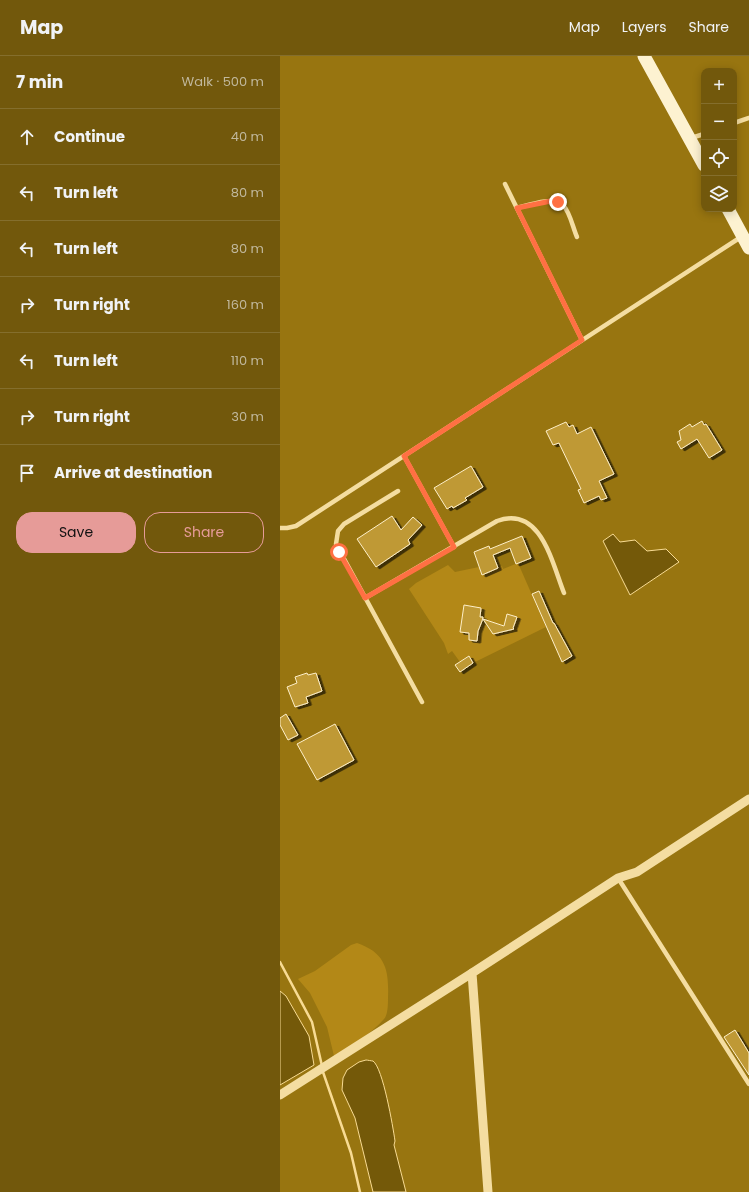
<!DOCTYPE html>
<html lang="en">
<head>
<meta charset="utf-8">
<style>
  body { margin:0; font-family:Poppins,sans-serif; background:#775e15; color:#f1f3f6 }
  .controls { position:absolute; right:12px; top:12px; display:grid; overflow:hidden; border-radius:8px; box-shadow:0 2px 10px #0003 }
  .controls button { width:36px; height:36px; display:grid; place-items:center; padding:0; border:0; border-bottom:1px solid #846e2d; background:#72580c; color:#f1f3f6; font:20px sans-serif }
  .stop { position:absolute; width:12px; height:12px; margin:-9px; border:3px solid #ff7043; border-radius:50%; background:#fff }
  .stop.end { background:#ff7043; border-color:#fff; box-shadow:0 1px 4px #0008 }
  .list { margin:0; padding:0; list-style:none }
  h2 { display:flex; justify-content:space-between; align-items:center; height:52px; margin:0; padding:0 16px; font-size:17px }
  h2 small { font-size:13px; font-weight:400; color:#c1b89d }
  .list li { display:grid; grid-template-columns:26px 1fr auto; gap:12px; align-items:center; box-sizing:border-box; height:56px; padding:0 16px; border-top:1px solid #846e2d }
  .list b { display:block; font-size:15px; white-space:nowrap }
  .list em { font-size:13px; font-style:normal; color:#c1b89d }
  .actions { display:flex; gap:8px; padding:12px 16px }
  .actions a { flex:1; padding:9px 0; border:1px solid #e69b98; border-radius:16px; text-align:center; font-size:14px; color:#e69b98 }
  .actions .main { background:#e69b98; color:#111 }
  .icon { flex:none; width:22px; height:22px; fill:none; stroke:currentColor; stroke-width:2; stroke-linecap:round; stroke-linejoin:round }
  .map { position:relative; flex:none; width:469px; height:1136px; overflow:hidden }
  header { display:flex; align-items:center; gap:24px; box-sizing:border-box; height:56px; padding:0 20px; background:#72580c; border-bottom:1px solid #846e2d }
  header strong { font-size:19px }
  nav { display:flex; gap:22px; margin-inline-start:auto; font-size:14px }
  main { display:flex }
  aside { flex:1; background:#72580c }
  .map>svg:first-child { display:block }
  .green { fill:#b38817 }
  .water { fill:#745909; stroke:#f8db93 }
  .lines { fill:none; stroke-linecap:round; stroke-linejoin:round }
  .stream { stroke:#f8db93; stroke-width:2.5 }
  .building { fill:#bf9934; stroke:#feefc9; filter:url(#shadow) }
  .service { stroke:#f4dda1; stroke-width:4.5 }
  .minor { stroke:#f4dda1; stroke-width:9 }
  .secondary { stroke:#fdf2d1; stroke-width:13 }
  .route { stroke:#ff7043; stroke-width:5 }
</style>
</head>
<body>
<header>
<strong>Map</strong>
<nav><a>Map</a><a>Layers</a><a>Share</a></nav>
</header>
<main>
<aside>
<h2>7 min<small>Walk · 500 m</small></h2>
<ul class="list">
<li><svg class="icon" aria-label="ahead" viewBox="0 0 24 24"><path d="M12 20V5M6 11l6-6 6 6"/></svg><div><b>Continue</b></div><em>40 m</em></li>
<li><svg class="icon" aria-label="left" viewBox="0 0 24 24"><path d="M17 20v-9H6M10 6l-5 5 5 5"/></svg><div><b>Turn left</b></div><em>80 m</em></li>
<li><svg class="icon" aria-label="left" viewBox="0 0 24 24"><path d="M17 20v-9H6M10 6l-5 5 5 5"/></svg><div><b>Turn left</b></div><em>80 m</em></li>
<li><svg class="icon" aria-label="right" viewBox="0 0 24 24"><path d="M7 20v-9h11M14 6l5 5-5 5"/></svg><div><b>Turn right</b></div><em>160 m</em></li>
<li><svg class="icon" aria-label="left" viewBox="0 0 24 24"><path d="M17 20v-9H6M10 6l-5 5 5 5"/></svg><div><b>Turn left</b></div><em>110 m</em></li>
<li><svg class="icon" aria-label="right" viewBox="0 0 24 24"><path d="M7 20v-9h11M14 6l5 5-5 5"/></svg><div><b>Turn right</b></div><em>30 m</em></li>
<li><svg class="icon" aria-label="arrive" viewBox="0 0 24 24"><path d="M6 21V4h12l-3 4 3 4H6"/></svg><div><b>Arrive at destination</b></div></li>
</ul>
<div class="actions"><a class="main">Save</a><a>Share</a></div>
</aside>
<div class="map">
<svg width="469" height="1136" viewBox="0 0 469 1136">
  <defs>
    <filter id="shadow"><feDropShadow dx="3.5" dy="2" stdDeviation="0" flood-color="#0009"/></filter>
  </defs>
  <rect width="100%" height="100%" fill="#987510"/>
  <!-- green -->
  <g class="green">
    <path d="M238 507 266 571 193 607 188 600 180 606 172 595 168 598 164 587 129 533 136 527 168 509 175 516 199 511 202 519 222 510 223 513Z"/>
    <path d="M77 887C106 897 109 914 108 942 108 948 108 959 104 963 91 978 71 990 54 1000L47 971 30 937 18 923 35 915 71 889Z"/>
  </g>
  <!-- water -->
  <g class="water">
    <path d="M333 478 340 486 355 484 367 495 386 493 399 506 350 539 323 485Z"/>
    <path d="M0 935 6 940 29 980 34 1009 0 1029Z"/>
    <path d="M86 1004C87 1004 92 1005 93 1005 103 1012 113 1071 115 1085L114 1089 126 1136H93L75 1062 62 1034 63 1022 67 1014 79 1006Z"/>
  </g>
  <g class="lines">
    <!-- stream -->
    <g class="stream">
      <path d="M0 906 32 966 42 1010"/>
      <path d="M43 1016 71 1097 80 1136"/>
    </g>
  </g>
  <!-- building -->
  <g class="building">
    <path d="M422 365 424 369 426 368 442 394 429 402 417 383 401 393 397 386 401 384 399 375 410 368 412 371Z"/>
    <path d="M286 366 289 371 293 369 297 378 311 371 334 418 319 425 327 442 321 444 319 440 304 447 298 434 301 433 279 387 273 389 266 375Z"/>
    <path d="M191 410 203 431 185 442 187 444 173 452 172 450 167 453 154 432Z"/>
    <path d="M112 460 121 474 133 461 142 469 128 484 130 488 96 511 77 483Z"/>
    <path d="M242 480 251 502 236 508 230 492 213 499 218 512 202 519 194 496 209 490 210 493Z"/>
    <path d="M259 535 273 567H274L292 600 282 606 252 538Z"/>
    <path d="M184 549 201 552 200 561H203L202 565 198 575 197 585 189 584V577L180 576Z"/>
    <path d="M227 558 237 561 233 572 234 573 213 578 203 563 224 570Z"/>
    <path d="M189 600 193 607 180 616 175 609Z"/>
    <path d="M27 617 28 619 36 617 42 635 26 641 28 647 15 651 7 631 17 627 15 621Z"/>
    <path d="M6 658 18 679 8 684 0 669V662Z"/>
    <path d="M55 668 74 704 37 724 17 688Z"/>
    <path d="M455 974 469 997V1019L444 981Z"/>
  </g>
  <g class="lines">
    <!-- service -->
    <g class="service">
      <path d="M454 67 469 62"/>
      <path d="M411 82 424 78"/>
      <path d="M225 128 302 284"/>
      <path d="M237 152C249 149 273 140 283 149 290 156 293 172 297 181"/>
      <path d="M124 400 174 491"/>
      <path d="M118 435 64 468 58 475 56 488 142 646"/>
      <path d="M0 472H7L16 470 461 181"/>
      <path d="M85 542 217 465C261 449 272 507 284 537"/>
      <path d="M338 822 469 1028"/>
    </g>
    <!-- minor -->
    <g class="minor">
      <path d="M0 1039 192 917"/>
      <path d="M208 1136 192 917 338 822 357 816 469 743"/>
    </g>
    <!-- secondary -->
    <g class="secondary">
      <path d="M364 0 424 109"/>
      <path d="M448 153 469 192"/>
    </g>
  </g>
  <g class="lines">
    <!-- route -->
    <path class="route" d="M59 496 85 542 174 491 124 400 302 284 237 152 271 145 278 146"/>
  </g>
</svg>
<div class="controls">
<button>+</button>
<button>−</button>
<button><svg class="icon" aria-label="locate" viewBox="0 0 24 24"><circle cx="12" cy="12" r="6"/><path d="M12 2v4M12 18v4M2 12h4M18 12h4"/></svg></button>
<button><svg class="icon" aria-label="layers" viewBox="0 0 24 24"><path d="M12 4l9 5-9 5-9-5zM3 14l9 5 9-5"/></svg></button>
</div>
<div class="stop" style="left:59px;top:496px"></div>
<div class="stop end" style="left:278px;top:146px"></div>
</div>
</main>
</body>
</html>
